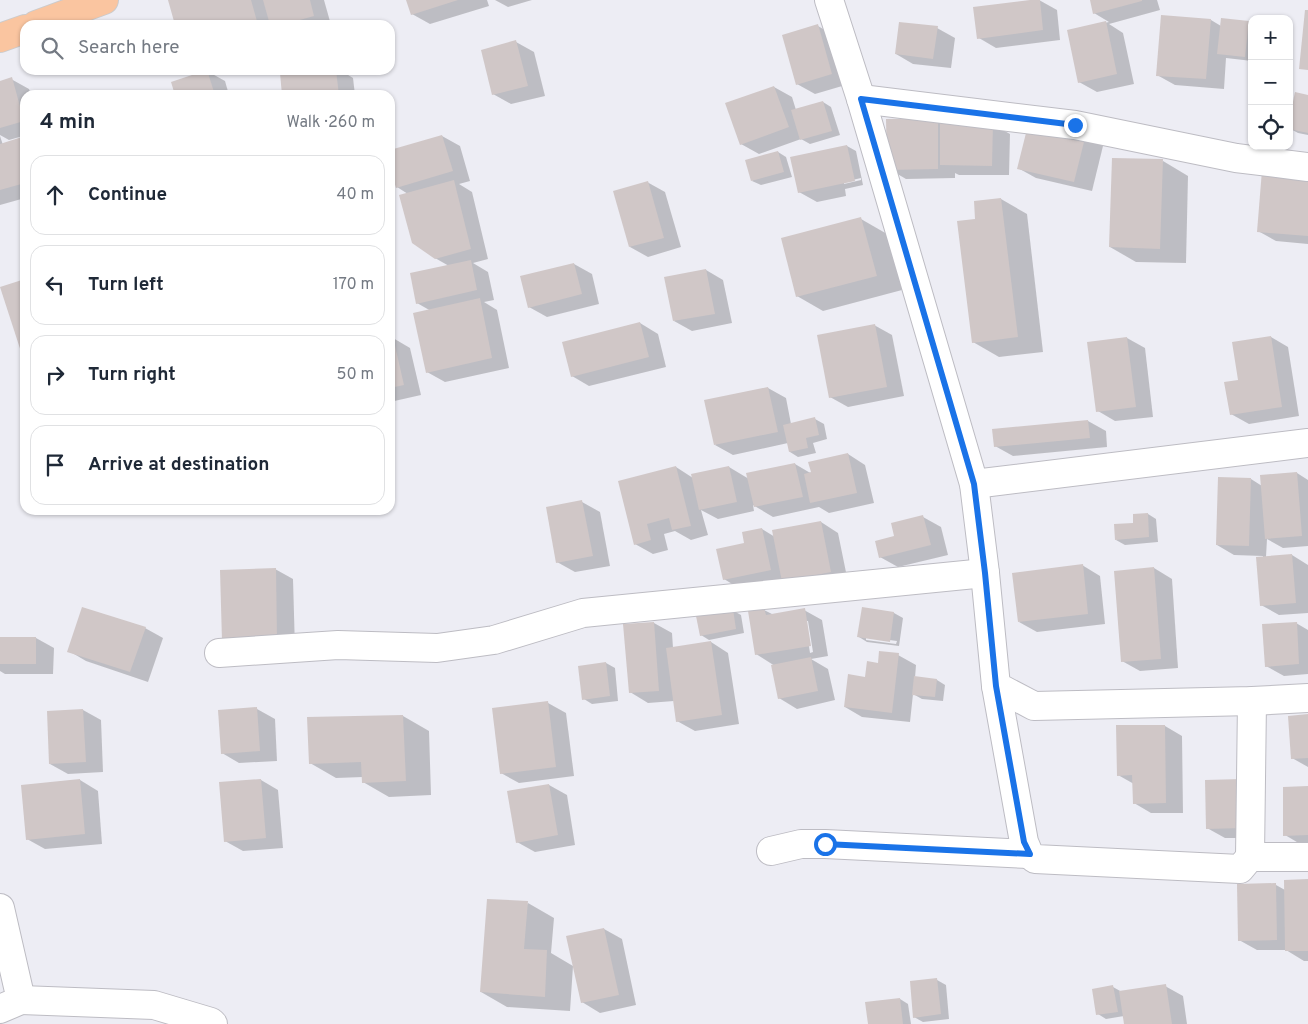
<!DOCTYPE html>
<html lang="en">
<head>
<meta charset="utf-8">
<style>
  body { margin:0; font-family:Overpass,sans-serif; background:#f6f6f7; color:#1f2937 }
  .controls { position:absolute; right:15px; top:15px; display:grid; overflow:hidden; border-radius:10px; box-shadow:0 1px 4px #0004 }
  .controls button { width:45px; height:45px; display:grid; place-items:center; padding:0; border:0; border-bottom:1px solid #e0e1e3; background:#fff; color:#1f2937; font:25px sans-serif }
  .stop { position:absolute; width:15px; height:15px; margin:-11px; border:4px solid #1a73e8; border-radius:50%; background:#fff }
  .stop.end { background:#1a73e8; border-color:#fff; box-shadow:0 1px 5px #0008 }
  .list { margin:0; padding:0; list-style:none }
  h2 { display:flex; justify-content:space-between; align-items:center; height:65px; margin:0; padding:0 20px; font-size:21px }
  h2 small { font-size:16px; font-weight:400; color:#747a83 }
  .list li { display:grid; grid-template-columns:32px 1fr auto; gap:15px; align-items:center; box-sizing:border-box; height:80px; margin:0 10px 10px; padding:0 10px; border:1px solid #e0e1e3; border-radius:15px }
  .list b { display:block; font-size:19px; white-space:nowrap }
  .list em { font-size:16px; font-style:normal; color:#747a83 }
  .icon { flex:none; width:28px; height:28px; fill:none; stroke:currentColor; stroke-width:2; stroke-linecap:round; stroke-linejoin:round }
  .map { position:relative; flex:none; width:1308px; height:1024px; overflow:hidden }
  .search { position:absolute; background:#fff; box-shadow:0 1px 4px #0004; left:20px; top:20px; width:375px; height:55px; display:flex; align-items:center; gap:12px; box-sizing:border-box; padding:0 18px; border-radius:15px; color:#747a83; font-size:19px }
  .panel { position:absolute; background:#fff; box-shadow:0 1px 4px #0004; left:20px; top:90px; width:375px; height:425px; border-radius:15px }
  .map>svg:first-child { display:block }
  .shadow { fill:#0003; fill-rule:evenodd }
  .building { fill:#d0c7c7 }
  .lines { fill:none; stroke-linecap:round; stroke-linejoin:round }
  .minor-casing { stroke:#bdbcc3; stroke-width:30 }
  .primary-casing { stroke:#cbcbcc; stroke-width:30 }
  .minor { stroke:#fff; stroke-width:28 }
  .primary { stroke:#fac5a0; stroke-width:28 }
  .route { stroke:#1a73e8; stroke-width:6 }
</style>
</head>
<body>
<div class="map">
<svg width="1308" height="1024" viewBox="0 0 1308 1024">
  <rect width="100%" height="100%" fill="#ededf4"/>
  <!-- shadow -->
  <g class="shadow">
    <path d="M169 0H324L331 25H176Z"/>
    <path d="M408 0H487L489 6 430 24 412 14Z"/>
    <path d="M495 0H532L508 7Z"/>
    <path d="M1039 0 1057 10 1060 40 996 48 979 38Z"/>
    <path d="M1091 0H1157L1160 10 1109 24 1123 33 1134 84 1097 92 1079 82 1068 31 1109 22 1094 13Z"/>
    <path d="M1211 20 1221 26 1249 22 1252 24V61L1226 58 1224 89 1175 85 1157 75Z"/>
    <path d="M818 26 835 36 849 84 815 94 797 84Z"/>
    <path d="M937 28 955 38 951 68 913 64 896 54Z"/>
    <path d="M516 42 534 52 545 96 511 104 493 94Z"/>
    <path d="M315 70H340L353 78 355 95H284Z"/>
    <path d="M207 71 225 81 229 95H176Z"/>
    <path d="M11 79 29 89 31 95H25V198L0 205V136L3 145 24 138 23 136 9 140 0 135V82Z"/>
    <path d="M774 87 792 97 796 110 823 102 831 107 840 135 810 144 801 139 759 154 741 144Z"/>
    <path d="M1308 96V135L1298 133 1289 128Z"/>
    <path d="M937 120 945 124H992L1010 134 1009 175H959L955 173V178L906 179 889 169Z"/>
    <path d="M1085 135 1103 146 1092 191 1036 178 1018 168Z"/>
    <path d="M442 136 460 146 470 181 459 184 472 192 488 259 473 263 488 272 494 300 484 302 497 310 509 368 445 382 427 372 431 311 417 303 449 266 435 258 408 194 397 187 390 163V151Z"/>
    <path d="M847 146 856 151 863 185 845 189 846 196 817 202 799 192 792 158ZM861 178V180L844 184V182Z"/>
    <path d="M778 152 786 157 792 177 761 185 752 181Z"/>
    <path d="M1163 161 1188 176 1186 263 1136 262 1110 247Z"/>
    <path d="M1308 175V244L1276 241 1258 231Z"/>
    <path d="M647 182 665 192 681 247 648 257 630 247Z"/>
    <path d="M1001 199 1027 214 1043 352 999 357 973 342 977 220Z"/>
    <path d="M861 219 887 234 902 290 823 311 797 296Z"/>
    <path d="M574 264 592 274 599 304 547 317 529 307Z"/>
    <path d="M706 270 723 280 732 323 692 331 674 321Z"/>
    <path d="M640 323 658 334 666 367 589 386 572 376Z"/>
    <path d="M874 325 892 335 904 396 848 407 830 397Z"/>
    <path d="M1271 337 1288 347 1299 416 1249 424 1231 414 1240 381Z"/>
    <path d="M393 338 410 348 421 395 390 402V339Z"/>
    <path d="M1127 338 1145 348 1153 417 1115 421 1098 411Z"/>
    <path d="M768 388 786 398 791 424 815 419 824 424 827 439 813 443 816 453 798 457 790 452 788 443 733 455 715 445Z"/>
    <path d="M1088 421 1106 431 1107 447 1013 456 995 446Z"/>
    <path d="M848 454 865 465 874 503 829 513 819 507 773 517 753 505 754 511 718 519 701 510 708 535 691 540 675 531 664 534 668 550 653 554 635 544 676 467 693 478 729 467 749 479 795 464 812 474Z"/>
    <path d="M1297 473 1308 480V546L1283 548 1267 539 1266 557 1292 555 1308 565V613L1279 615 1261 605 1263 556 1234 555 1217 545 1251 479 1262 486Z"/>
    <path d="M582 502 600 512 610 566 575 572 557 562Z"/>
    <path d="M1148 514 1156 519 1158 542 1125 545 1116 540Z"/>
    <path d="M923 517 941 527 948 555 898 567 880 557 896 537Z"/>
    <path d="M821 522 838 533 848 582 742 590 724 579 745 544 762 529 775 537Z"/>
    <path d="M1082 565 1100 576 1105 624 1037 632 1019 622Z"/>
    <path d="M1154 568 1172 579 1178 668 1140 671 1122 661Z"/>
    <path d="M275 569 293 579 295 649 241 650Z"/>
    <path d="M863 608 894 613 903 618 899 646 867 642 859 637ZM866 637 897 641 896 644 866 640Z"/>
    <path d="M732 610 741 615 744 633 709 640 701 635Z"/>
    <path d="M764 610 774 615 804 610 822 620 828 656 811 659 828 669 835 700 797 709 779 698 775 666 756 654ZM805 621H808L813 652 810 653Z"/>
    <path d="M654 623 672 633 673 648 711 642 728 653 739 724 695 731 677 721 674 701 648 703 630 692 625 626Z"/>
    <path d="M1296 623 1308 630V674L1284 676 1266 666Z"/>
    <path d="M145 628 163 638 148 682 86 661 69 651Z"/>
    <path d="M0 638H36L54 648 53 674H5L0 671Z"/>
    <path d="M898 655 916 665 915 678 937 680 945 685 943 701 922 699 913 694 910 722 862 717 845 707 866 678 879 664Z"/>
    <path d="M606 663 615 668 618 701 592 704 584 699Z"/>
    <path d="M548 703 566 713 574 776 519 783 501 773Z"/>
    <path d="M257 709 275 719 277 761 239 763 222 753Z"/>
    <path d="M83 710 101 720 103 772 68 774 50 764Z"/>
    <path d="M403 716 429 731 431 795 389 797 363 782V777L336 778 310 763Z"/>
    <path d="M1308 716V767L1292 758Z"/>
    <path d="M1165 726 1182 736 1183 813H1151L1134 803V784L1118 775Z"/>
    <path d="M80 780 98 791 102 844 45 849 27 839Z"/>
    <path d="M261 780 278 790 283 848 243 851 225 841Z"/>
    <path d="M1206 781 1260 838H1225L1207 828Z"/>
    <path d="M549 785 567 795 575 845 535 852 517 842 508 792Z"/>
    <path d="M1308 788V845H1302L1285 835Z"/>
    <path d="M1308 880V961H1304L1286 950H1257L1239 940 1276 885 1285 890Z"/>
    <path d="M528 903 554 918 551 953 573 966 570 1011 507 1007 481 992Z"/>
    <path d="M604 929 622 939 636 1005 600 1013 582 1002Z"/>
    <path d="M937 980 946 985 949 1019 923 1022 914 1017Z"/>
    <path d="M1165 986 1183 996 1187 1024H1125L1124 1016 1106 1019 1098 1014 1113 987 1122 992Z"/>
    <path d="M900 999 908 1004 911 1024H869Z"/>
  </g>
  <!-- building -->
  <g class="building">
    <path d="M168 0H251L258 25H175Z"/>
    <path d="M263 0H310L314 16 282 25H270Z"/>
    <path d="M406 0H458L411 15Z"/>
    <path d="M1030 0H1040L1043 30 977 39 973 7Z"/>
    <path d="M1090 0H1142V1L1093 14Z"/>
    <path d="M1305 10H1308V70L1299 69Z"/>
    <path d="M1161 15 1211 19 1206 79 1156 76Z"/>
    <path d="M1221 18 1249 21 1245 57 1217 54Z"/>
    <path d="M1106 21 1117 74 1078 83 1067 30Z"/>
    <path d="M899 22 938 26 933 59 895 54Z"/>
    <path d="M818 24 832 74 796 85 782 35Z"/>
    <path d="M516 40 528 86 492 95 481 50Z"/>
    <path d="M207 70 215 95H175L171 82Z"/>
    <path d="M304 70H336L339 95H282L280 73Z"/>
    <path d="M12 77 24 121 0 128V81Z"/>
    <path d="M774 86 789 127 740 145 725 103Z"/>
    <path d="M1295 92 1308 95V133L1289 129V121Z"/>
    <path d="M823 101 832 131 800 140 791 110Z"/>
    <path d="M938 118V169L887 170 886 119Z"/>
    <path d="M1029 121 1086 134 1074 182 1017 169Z"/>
    <path d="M940 123H993L992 166 940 165Z"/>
    <path d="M442 135 453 171 396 188 390 167V150Z"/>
    <path d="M25 136V183L0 190V144Z"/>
    <path d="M847 145 855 181 798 193 790 157Z"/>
    <path d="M778 151 784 172 751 181 745 160Z"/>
    <path d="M1112 158 1163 159 1160 249 1109 247Z"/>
    <path d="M1262 170 1308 174V236L1257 232Z"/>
    <path d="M454 180 471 249 435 259 412 243 399 195Z"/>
    <path d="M648 181 664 238 629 247 613 191Z"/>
    <path d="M1001 198 1018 337 972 343 957 221 975 219 974 201Z"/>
    <path d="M861 217 877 276 796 297 781 238Z"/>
    <path d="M471 260 477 290 416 304 410 273Z"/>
    <path d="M574 263 582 294 528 308 520 276Z"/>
    <path d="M706 269 715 314 673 321 664 277Z"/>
    <path d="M25 279V364L0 287Z"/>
    <path d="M480 298 492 358 426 373 413 313Z"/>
    <path d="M640 322 649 357 571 377 562 342Z"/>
    <path d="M875 324 887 387 829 398 817 335Z"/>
    <path d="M1271 336 1282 407 1230 415 1224 382 1238 380 1232 342Z"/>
    <path d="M390 337H393L404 385 390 388Z"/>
    <path d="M1127 337 1136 407 1096 412 1087 342Z"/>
    <path d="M768 387 778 432 714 445 704 400Z"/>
    <path d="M815 417 819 435 806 438 808 448 789 452 783 425Z"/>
    <path d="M1088 420 1090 438 994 447 992 429Z"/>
    <path d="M848 453 857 493 810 503 804 474 811 472 808 462Z"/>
    <path d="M795 463 803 497 754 507 746 473Z"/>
    <path d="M676 466 691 526 672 530 669 518 647 524 651 540 634 545 618 481Z"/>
    <path d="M729 466 737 502 699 510 691 474Z"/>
    <path d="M1297 472 1302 536 1265 539 1260 475Z"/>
    <path d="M1218 477 1251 478 1249 546 1216 545Z"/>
    <path d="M582 500 593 556 556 563 546 507Z"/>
    <path d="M1148 513 1149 537 1115 540 1114 524 1133 523V514Z"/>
    <path d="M923 515 931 545 879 558 875 541 894 536 891 523Z"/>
    <path d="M821 521 831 572 782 582 772 530Z"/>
    <path d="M762 528 771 570 723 580 716 549 744 543 742 532Z"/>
    <path d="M1292 554 1296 603 1260 606 1256 557Z"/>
    <path d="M1083 564 1088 614 1018 622 1012 573Z"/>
    <path d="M1154 567 1161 659 1121 662 1114 571Z"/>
    <path d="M276 568 277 639 222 641 220 570Z"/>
    <path d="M82 607 146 627 130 672 67 652Z"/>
    <path d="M862 607 894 612 890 642 857 637Z"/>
    <path d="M764 608 766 615 805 608 811 646 755 655 748 611Z"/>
    <path d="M733 609 736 629 700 636 696 616Z"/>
    <path d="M654 622 659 691 629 693 623 624Z"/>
    <path d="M1297 622 1299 664 1265 667 1262 624Z"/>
    <rect x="0" y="637" width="36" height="27"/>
    <path d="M711 641 722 715 676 722 666 648Z"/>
    <path d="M879 651 899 653 892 713 844 707 848 674 865 677 867 661 878 663Z"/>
    <path d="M811 657 818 691 778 699 771 665Z"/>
    <path d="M606 662 610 696 582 700 578 666Z"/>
    <path d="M914 676 937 679 935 697 912 695Z"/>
    <path d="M548 701 556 767 500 774 492 708Z"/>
    <path d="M257 707 260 751 221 754 218 710Z"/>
    <path d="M83 709 86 762 49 764 47 711Z"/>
    <path d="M1308 714V758L1291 759 1288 716Z"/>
    <path d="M403 715 406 781 362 783 361 762 309 764 307 717Z"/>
    <path d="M1116 725H1165L1166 803 1133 804 1132 775 1117 776Z"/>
    <path d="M80 779 85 834 26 840 21 785Z"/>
    <path d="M261 779 266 838 224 842 219 782Z"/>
    <path d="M1242 779 1243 828 1206 829 1205 780Z"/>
    <path d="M549 784 558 835 516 843 507 791Z"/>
    <path d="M1308 786V835L1283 836V787Z"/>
    <path d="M1308 879V951H1285L1284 880Z"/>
    <path d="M1276 883 1277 940 1238 941 1237 884Z"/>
    <path d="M487 899 528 901 524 949 547 950 545 997 480 992Z"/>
    <path d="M604 928 619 995 581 1003 566 936Z"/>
    <path d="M937 978 941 1014 913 1018 910 981Z"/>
    <path d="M1166 984 1172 1024H1124L1119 991Z"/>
    <path d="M1113 985 1118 1012 1096 1015 1092 989Z"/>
    <path d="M900 998 903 1024H868L865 1002Z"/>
  </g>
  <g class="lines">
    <!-- minor casing -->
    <g class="minor-casing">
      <g id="minor">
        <path d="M829 0 861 99 974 484 985 573 996 686 1034 706 1252 701 1308 698"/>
        <path d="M861 99 1075 125 1236 158 1308 167"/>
        <path d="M974 484 1308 443"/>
        <path d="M219 653 338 645 437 648 494 640 583 613 985 573"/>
        <path d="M996 686 1024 842 1029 854 1035 859 1240 869 1250 857"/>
        <path d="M1252 701 1250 857H1308"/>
        <path d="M771 851 801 844H825L1029 854"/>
        <path d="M0 908 21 1000 0 1009"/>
        <path d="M21 1000 154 1005 211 1022 213 1024"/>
      </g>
    </g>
    <!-- primary casing -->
    <g class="primary-casing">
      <g id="primary">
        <path d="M36 25 104 0"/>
        <path d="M0 38 25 29"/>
      </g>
    </g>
    <!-- minor -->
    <use href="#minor" class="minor"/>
    <!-- primary -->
    <use href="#primary" class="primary"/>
  </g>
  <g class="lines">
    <!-- route -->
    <path class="route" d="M825 844 1030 854 1024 842 996 686 985 573 974 484 861 99 1075 125"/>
  </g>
</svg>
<div class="controls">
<button>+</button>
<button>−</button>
<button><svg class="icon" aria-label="locate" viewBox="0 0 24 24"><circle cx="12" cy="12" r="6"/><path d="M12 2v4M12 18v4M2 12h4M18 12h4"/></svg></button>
</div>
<div class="stop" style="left:825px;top:844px"></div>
<div class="stop end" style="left:1075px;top:125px"></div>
<div class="search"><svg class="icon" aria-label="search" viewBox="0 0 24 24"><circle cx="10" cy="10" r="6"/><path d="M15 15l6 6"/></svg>Search here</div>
<section class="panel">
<h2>4 min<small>Walk · 260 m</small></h2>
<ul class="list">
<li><svg class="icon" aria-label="ahead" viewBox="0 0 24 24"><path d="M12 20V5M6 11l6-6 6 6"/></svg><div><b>Continue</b></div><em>40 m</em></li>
<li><svg class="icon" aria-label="left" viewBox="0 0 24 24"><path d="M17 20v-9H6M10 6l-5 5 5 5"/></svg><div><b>Turn left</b></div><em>170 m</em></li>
<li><svg class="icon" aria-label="right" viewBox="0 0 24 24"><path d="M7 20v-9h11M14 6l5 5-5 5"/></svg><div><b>Turn right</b></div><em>50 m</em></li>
<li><svg class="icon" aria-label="arrive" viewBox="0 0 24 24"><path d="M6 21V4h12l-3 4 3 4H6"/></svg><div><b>Arrive at destination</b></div></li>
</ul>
</section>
</div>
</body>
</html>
